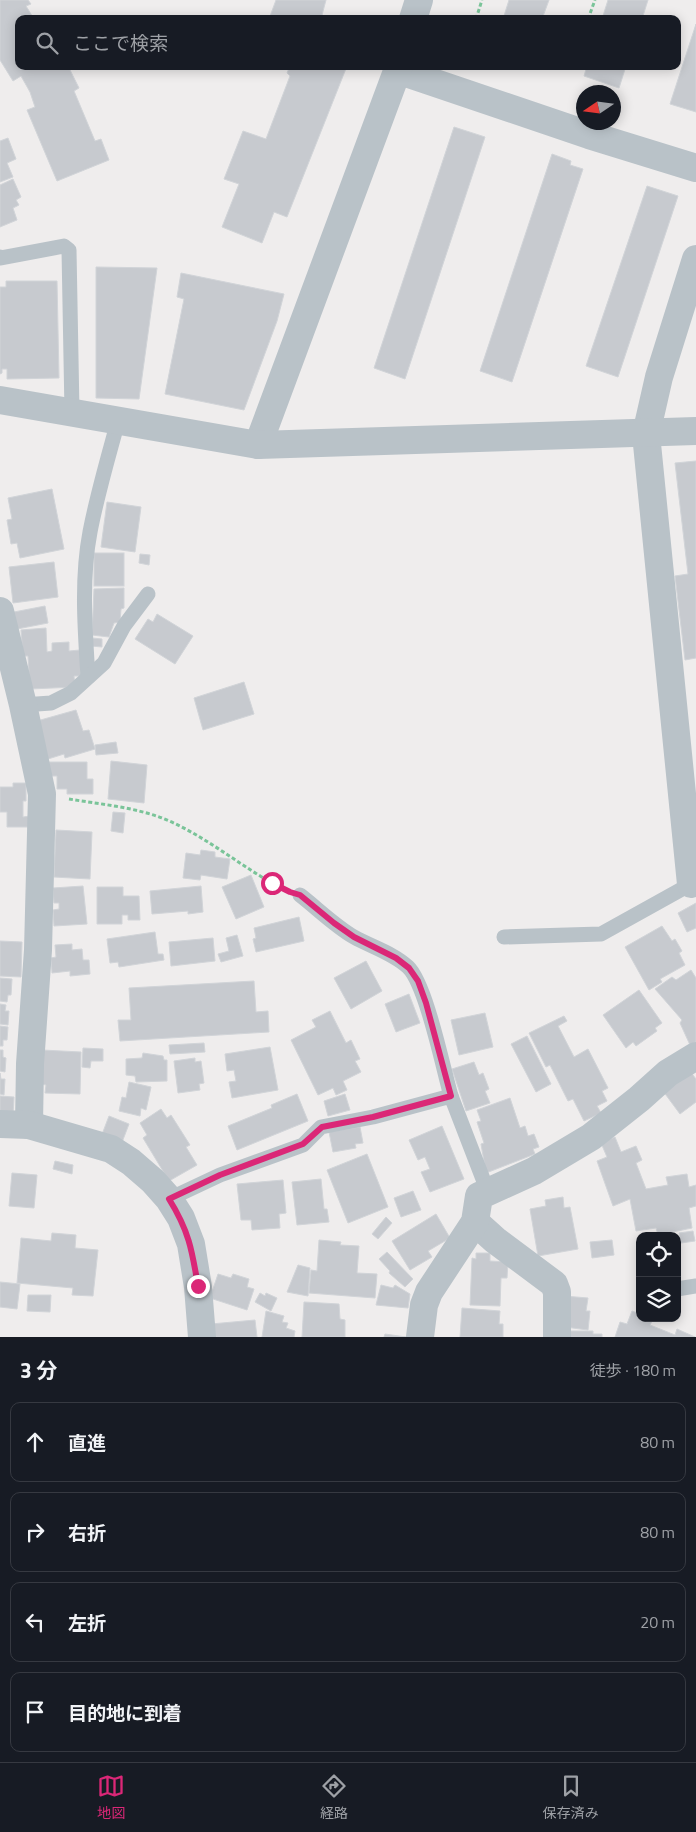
<!DOCTYPE html>
<html lang="ja">
<head>
<meta charset="utf-8">
<style>
  body { margin:0; font-family:"Titillium Web","Noto Sans JP",sans-serif; background:#242831; color:#f1f3f6 }
  .controls { position:absolute; right:15px; bottom:15px; display:grid; overflow:hidden; border-radius:10px; box-shadow:0 2px 12px #0003 }
  .controls button { width:45px; height:45px; display:grid; place-items:center; padding:0; border:0; border-bottom:1px solid #363941; background:#171b24; color:#f1f3f6; font:25px sans-serif }
  .compass { position:absolute; left:576px; top:85px; width:45px; height:45px; border-radius:50%; background:#171b24; box-shadow:0 2px 12px #0003; rotate:257deg }
  .stop { position:absolute; width:15px; height:15px; margin:-11px; border:4px solid #db2777; border-radius:50%; background:#fff }
  .stop.end { background:#db2777; border-color:#fff; box-shadow:0 1px 5px #0008 }
  .list { margin:0; padding:0; list-style:none }
  h2 { display:flex; justify-content:space-between; align-items:center; height:65px; margin:0; padding:0 20px; font-size:21px }
  h2 small { font-size:16px; font-weight:400; color:#9ea1a6 }
  .list li { display:grid; grid-template-columns:32px 1fr auto; gap:15px; align-items:center; box-sizing:border-box; height:80px; margin:0 10px 10px; padding:0 10px; border:1px solid #363941; border-radius:10px }
  .list b { display:block; font-size:19px; white-space:nowrap }
  .list em { font-size:16px; font-style:normal; color:#9ea1a6 }
  .icon { flex:none; width:28px; height:28px; fill:none; stroke:currentColor; stroke-width:2; stroke-linecap:round; stroke-linejoin:round }
  .map { position:relative; flex:none; width:696px; height:1337px; overflow:hidden }
  .search { position:absolute; background:#171b24; box-shadow:0 2px 12px #0003; left:15px; right:15px; top:15px; height:55px; display:flex; align-items:center; gap:12px; box-sizing:border-box; padding:0 18px; border-radius:10px; color:#9ea1a6; font-size:19px }
  .sheet { height:425px; background:#171b24 }
  nav { display:flex; justify-content:space-around; align-items:center; box-sizing:border-box; height:70px; border-top:1px solid #363941; background:#171b24; font-size:14px; color:#9ea1a6 }
  nav a { display:grid; justify-items:center; gap:2px }
  nav .on { color:#db2777 }
  .map>svg:first-child { display:block }
  .building { fill:#c7cacf; stroke:#d1d4d8 }
  .lines { fill:none; stroke-linecap:round; stroke-linejoin:round }
  .path { stroke:#7ac499; stroke-width:3; stroke-dasharray:4 2.5; stroke-linecap:butt }
  .service { stroke:#b9c2c8; stroke-width:15 }
  .minor { stroke:#b9c2c8; stroke-width:28 }
  .tertiary { stroke:#b9c2c8; stroke-width:28 }
  .route { stroke:#db2777; stroke-width:6 }
</style>
</head>
<body>
<div class="map">
<svg width="696" height="1337" viewBox="0 0 696 1337">
  <rect width="100%" height="100%" fill="#efeded"/>
  <!-- building -->
  <g class="building">
    <path d="M0 0H28L31 4 26 6 34 19H19V66H68L79 88 74 91 95 141 101 139 109 160 57 181 27 110 35 107 30 92 21 76 13 81 0 60Z"/>
    <path d="M276 0H326L322 15 334 19H269Z"/>
    <path d="M509 0H549L542 19H503Z"/>
    <path d="M608 0H648L642 19H602Z"/>
    <path d="M696 24V112L670 104Z"/>
    <path d="M290 66H347L287 217 274 212 262 243 222 227 239 184 224 179 243 131 266 139 290 76 287 73Z"/>
    <path d="M587 66H626L619 88 584 76Z"/>
    <path d="M454 127 485 137 405 379 374 368Z"/>
    <path d="M8 138 16 159 7 163 13 177 0 182V141Z"/>
    <path d="M552 154 571 161 570 165 583 169 512 382 480 371Z"/>
    <path d="M13 179 21 197 16 200 19 205 13 208 17 220 0 227V185Z"/>
    <path d="M647 186 678 196 618 377 586 366Z"/>
    <path d="M96 267 157 268 139 399 96 398Z"/>
    <path d="M181 273 284 294 277 321 244 410 165 394 184 299 177 297Z"/>
    <path d="M6 281H57L59 378 7 379V369H2V373L0 374V287H6Z"/>
    <path d="M696 461V658L685 660 675 576 688 574 675 463Z"/>
    <path d="M52 489 64 549 20 558 17 543 11 544 7 520 12 519 8 498Z"/>
    <path d="M107 502 141 507 135 552 101 547Z"/>
    <rect x="94" y="553" width="30" height="33"/>
    <path d="M140 554 150 555 149 565 139 563Z"/>
    <path d="M54 562 58 597 13 603 9 567Z"/>
    <path d="M124 588V608L121 609 120 622 114 623 109 637 92 635 94 589Z"/>
    <path d="M45 606 48 623 17 629 14 612Z"/>
    <path d="M157 614 193 636 175 664 135 639 148 619 153 622Z"/>
    <path d="M46 628 47 652 52 651V643L69 642V651L80 650 81 676H74L75 687 30 689 28 656H23L21 630Z"/>
    <path d="M92 638 102 639V647L91 646Z"/>
    <path d="M244 682 254 714 203 730 194 698Z"/>
    <path d="M76 710 83 731 89 730 95 749 65 758 64 754 48 759 37 721Z"/>
    <path d="M116 742 118 753 96 755 95 745Z"/>
    <path d="M111 761 147 765 144 803 108 799Z"/>
    <path d="M49 762H87V779H93V794H67V789H57V776H49Z"/>
    <path d="M13 783H26V801H23V817L30 816 31 827H7V812H0V787H13Z"/>
    <path d="M113 812 125 813 123 833 111 831Z"/>
    <path d="M56 830 92 832 90 879 54 877Z"/>
    <path d="M201 850 215 852V857L230 859 227 879 201 875 200 880 183 878 186 853 200 855Z"/>
    <path d="M251 875 264 907 236 919 222 887Z"/>
    <path d="M83 886 87 924 54 926 53 910 59 909V903H54L53 888Z"/>
    <path d="M201 886 203 912 188 914V911L152 914 150 891Z"/>
    <path d="M97 887H123V896H139L140 920H128V915H122V924H97Z"/>
    <path d="M696 903V928L687 932 678 913Z"/>
    <path d="M299 917 304 941 256 952 253 939 256 938 254 928Z"/>
    <path d="M662 926 672 941 675 939 682 951 679 953 685 965 660 979 662 982 649 990 625 947Z"/>
    <path d="M155 932 158 954H163L164 960 119 967 118 962 110 963 107 939Z"/>
    <path d="M237 935 243 956 221 962 218 954 229 951 226 938Z"/>
    <path d="M213 938 215 961 171 966 169 942Z"/>
    <path d="M0 941 22 942 21 977 0 976Z"/>
    <path d="M72 944V950L82 949 83 960H89L90 974 70 976V971L52 973 51 958 56 957 55 945Z"/>
    <path d="M366 961 382 991 351 1009 334 978Z"/>
    <path d="M691 970 696 978V1042L690 1045 680 1023 682 1020 655 989 672 977 676 980Z"/>
    <path d="M0 978 12 979 11 995H8L7 1002 0 1001Z"/>
    <path d="M254 981 256 1012 268 1011 269 1032 120 1041 118 1020H131L129 988Z"/>
    <path d="M639 990 662 1023 655 1028 657 1031 636 1046 633 1042 626 1048 603 1015Z"/>
    <path d="M409 994 420 1023 396 1032 385 1004Z"/>
    <path d="M0 1004 6 1005 5 1011H9L8 1025 0 1024Z"/>
    <path d="M330 1011 346 1043 351 1040 360 1059 355 1061 361 1072 343 1081 347 1090 336 1095 333 1088 318 1095 291 1040 316 1027 312 1020Z"/>
    <path d="M485 1013 493 1047 459 1055 451 1020Z"/>
    <path d="M564 1016 567 1021 558 1026 574 1057 588 1049 608 1088 602 1091 607 1101 597 1106 601 1113 584 1121 573 1099 568 1101 550 1065 546 1067 529 1033Z"/>
    <path d="M0 1026 8 1027 7 1040H3V1046H0Z"/>
    <path d="M527 1036 551 1084 536 1092 511 1044Z"/>
    <path d="M204 1043 205 1052 170 1054 169 1045Z"/>
    <path d="M270 1047 278 1090 232 1098 229 1082 236 1081 234 1070 227 1071 225 1054Z"/>
    <path d="M83 1048 103 1049V1061H91L90 1068 82 1067Z"/>
    <path d="M0 1050H3V1057L6 1058 5 1072 0 1071Z"/>
    <path d="M42 1050 81 1052 80 1094 45 1093 46 1085 41 1084Z"/>
    <path d="M143 1053 163 1056 164 1060H167V1081L136 1082 135 1076 126 1075V1059L142 1058Z"/>
    <path d="M195 1058V1062L201 1061 204 1083 199 1084 200 1090 178 1093 174 1061Z"/>
    <path d="M474 1062 479 1075 483 1073 489 1089 485 1091 490 1103 466 1111 452 1069Z"/>
    <path d="M690 1071 696 1079V1102L680 1114 663 1091Z"/>
    <path d="M0 1073 1 1079H5L4 1095 0 1094Z"/>
    <path d="M129 1082 151 1087 146 1110 141 1108 140 1116 119 1111 122 1097 126 1098Z"/>
    <path d="M297 1094 308 1121 237 1150 228 1126 272 1108 271 1105Z"/>
    <path d="M345 1094 350 1110 328 1116 324 1101Z"/>
    <path d="M0 1096 14 1097 13 1116 0 1115Z"/>
    <path d="M510 1098 520 1128 525 1126 528 1136 534 1134 539 1147 533 1149 535 1154 486 1173 481 1144 484 1143 477 1122 481 1121 477 1110Z"/>
    <path d="M161 1109 167 1118 171 1115 190 1145 186 1147 197 1165 169 1181 143 1138 147 1135 140 1123Z"/>
    <path d="M109 1116 129 1124 121 1145 101 1137Z"/>
    <path d="M442 1126 464 1179 430 1192 421 1172 430 1169 425 1157 418 1160 409 1140Z"/>
    <path d="M360 1127 363 1143 355 1144 356 1148 333 1152 329 1132Z"/>
    <path d="M615 1137 621 1152 636 1146 642 1160 636 1163 646 1189 668 1185 666 1177 687 1174 689 1187 696 1185V1206L689 1208 692 1228 658 1235 656 1228 636 1231 630 1199 613 1206 597 1161 607 1157 601 1143Z"/>
    <path d="M367 1154 388 1207 348 1223 327 1170Z"/>
    <path d="M55 1161 73 1165 72 1174 53 1169Z"/>
    <path d="M12 1173 37 1175 34 1208 9 1206Z"/>
    <path d="M321 1179 324 1209H327L329 1222 297 1225 292 1182Z"/>
    <path d="M283 1180 286 1213 279 1214 280 1228 252 1230 251 1220H241L237 1184Z"/>
    <path d="M413 1191 421 1210 401 1217 394 1198Z"/>
    <path d="M563 1197 564 1208 570 1207 578 1249 538 1256 530 1209 546 1206 545 1200Z"/>
    <path d="M436 1214 450 1238 428 1251 432 1257 410 1270 392 1241Z"/>
    <path d="M386 1217 392 1223 378 1239 372 1234Z"/>
    <path d="M693 1231 695 1241 681 1243 679 1233Z"/>
    <path d="M52 1233 76 1235 75 1248 98 1250 93 1296 72 1295 73 1288 17 1283 21 1238 51 1241Z"/>
    <path d="M319 1240 341 1242 340 1245 359 1246 357 1273 377 1274 375 1298 309 1293 311 1270 317 1271Z"/>
    <path d="M612 1240 614 1255 592 1258 590 1242Z"/>
    <path d="M387 1252 413 1279 405 1287 389 1273 390 1271 379 1259Z"/>
    <path d="M476 1253H490V1261L508 1262 507 1278H501L500 1306 470 1305 472 1258 476 1259Z"/>
    <path d="M298 1265 310 1268 308 1296 287 1292Z"/>
    <path d="M218 1274 231 1278 233 1274 249 1279 247 1287 254 1289 247 1310 210 1298Z"/>
    <path d="M0 1282 20 1284 17 1309 0 1307Z"/>
    <path d="M381 1285 393 1288 395 1285 410 1294 408 1308 376 1305Z"/>
    <path d="M260 1293 265 1296 266 1293 277 1298 271 1311 255 1302Z"/>
    <path d="M28 1295H51L50 1312 27 1311Z"/>
    <path d="M564 1296 588 1298 586 1311H590L588 1330 565 1327Z"/>
    <path d="M304 1302 339 1304 340 1319 345 1320V1337H302Z"/>
    <path d="M462 1308 500 1311 499 1324H503V1337H460Z"/>
    <path d="M266 1311 284 1316 282 1322 288 1323 286 1328 295 1331 294 1337H262Z"/>
    <path d="M632 1311 640 1314V1318L653 1319 650 1325 675 1335 677 1329 695 1337H615L620 1322 627 1324Z"/>
    <path d="M255 1320 257 1337H211V1324Z"/>
    <path d="M566 1331H593V1334H602V1337H567Z"/>
    <path d="M385 1334 406 1337H384Z"/>
  </g>
  <g class="lines">
    <!-- path -->
    <g class="path">
      <path d="M476 19 482 0"/>
      <path d="M588 19 595 0"/>
      <path d="M69 799C99 804 133 807 162 818 205 835 241 867 281 888"/>
    </g>
    <!-- service -->
    <g class="service">
      <path d="M0 257 1 258 64 246 69 250 72 412"/>
      <path d="M88 677C85 630 81 579 90 532 97 495 108 458 118 421"/>
      <path d="M23 705 51 703 71 693 104 663 124 626 148 594"/>
      <path d="M300 895C318 909 335 926 354 937 372 947 393 953 408 967 426 984 443 1068 451 1096"/>
      <path d="M504 937 601 934 691 884"/>
      <path d="M169 1199 220 1175 303 1145 321 1127 373 1117 451 1096 488 1192"/>
      <path d="M677 1289 696 1286"/>
    </g>
    <!-- minor -->
    <g class="minor">
      <path d="M413 19 419 0"/>
      <path d="M397 70 589 135 696 168"/>
      <path d="M258 445 399 66"/>
      <path d="M0 611 23 705 42 794 38 950 30 1064 29 1125"/>
      <path d="M691 884 646 434 659 377 696 259"/>
      <path d="M0 1124 29 1125 111 1149 131 1162 153 1181 169 1199 181 1218 191 1244 198 1287 202 1337"/>
      <path d="M475 1222 495 1240 554 1284 557 1292V1337"/>
      <path d="M420 1337 424 1305 429 1292 475 1222 479 1196 534 1171 591 1137 639 1099 668 1073 696 1056"/>
    </g>
    <!-- tertiary -->
    <path class="tertiary" d="M0 400 258 445 696 431"/>
  </g>
  <g class="lines">
    <!-- route -->
    <path class="route" d="M198 1286C192 1250 189 1231 169 1199L220 1175 303 1144 322 1127 373 1117 451 1096 426 1003 418 981 409 968 396 958 354 937 334 923 300 895 290 892 272 883"/>
  </g>
</svg>
<div class="controls">
<button><svg class="icon" aria-label="locate" viewBox="0 0 24 24"><circle cx="12" cy="12" r="6"/><path d="M12 2v4M12 18v4M2 12h4M18 12h4"/></svg></button>
<button><svg class="icon" aria-label="layers" viewBox="0 0 24 24"><path d="M12 4l9 5-9 5-9-5zM3 14l9 5 9-5"/></svg></button>
</div>
<svg class="compass" viewBox="-18 -18 36 36"><path d="M0-13l5 13h-10z" fill="#e53935"/><path d="M0 13l5-13h-10z" fill="#9ea1a6"/></svg>
<div class="stop" style="left:272px;top:883px"></div>
<div class="stop end" style="left:198px;top:1286px"></div>
<div class="search"><svg class="icon" aria-label="search" viewBox="0 0 24 24"><circle cx="10" cy="10" r="6"/><path d="M15 15l6 6"/></svg>ここで検索</div>
</div>
<section class="sheet">
<h2>3 分<small>徒歩 · 180 m</small></h2>
<ul class="list">
<li><svg class="icon" aria-label="ahead" viewBox="0 0 24 24"><path d="M12 20V5M6 11l6-6 6 6"/></svg><div><b>直進</b></div><em>80 m</em></li>
<li><svg class="icon" aria-label="right" viewBox="0 0 24 24"><path d="M7 20v-9h11M14 6l5 5-5 5"/></svg><div><b>右折</b></div><em>80 m</em></li>
<li><svg class="icon" aria-label="left" viewBox="0 0 24 24"><path d="M17 20v-9H6M10 6l-5 5 5 5"/></svg><div><b>左折</b></div><em>20 m</em></li>
<li><svg class="icon" aria-label="arrive" viewBox="0 0 24 24"><path d="M6 21V4h12l-3 4 3 4H6"/></svg><div><b>目的地に到着</b></div></li>
</ul>
</section>
<nav>
<a class="on"><svg class="icon" aria-label="map" viewBox="0 0 24 24"><path d="M3 6l6-2 6 2 6-2v14l-6 2-6-2-6 2zM9 4v14M15 6v14"/></svg>地図</a>
<a><svg class="icon" aria-label="directions" viewBox="0 0 24 24"><path d="M12 3l9 9-9 9-9-9zM9 14v-3h6M13 9l2 2-2 2"/></svg>経路</a>
<a><svg class="icon" aria-label="saved" viewBox="0 0 24 24"><path d="M7 4h10v16l-5-4-5 4z"/></svg>保存済み</a>
</nav>
</body>
</html>
